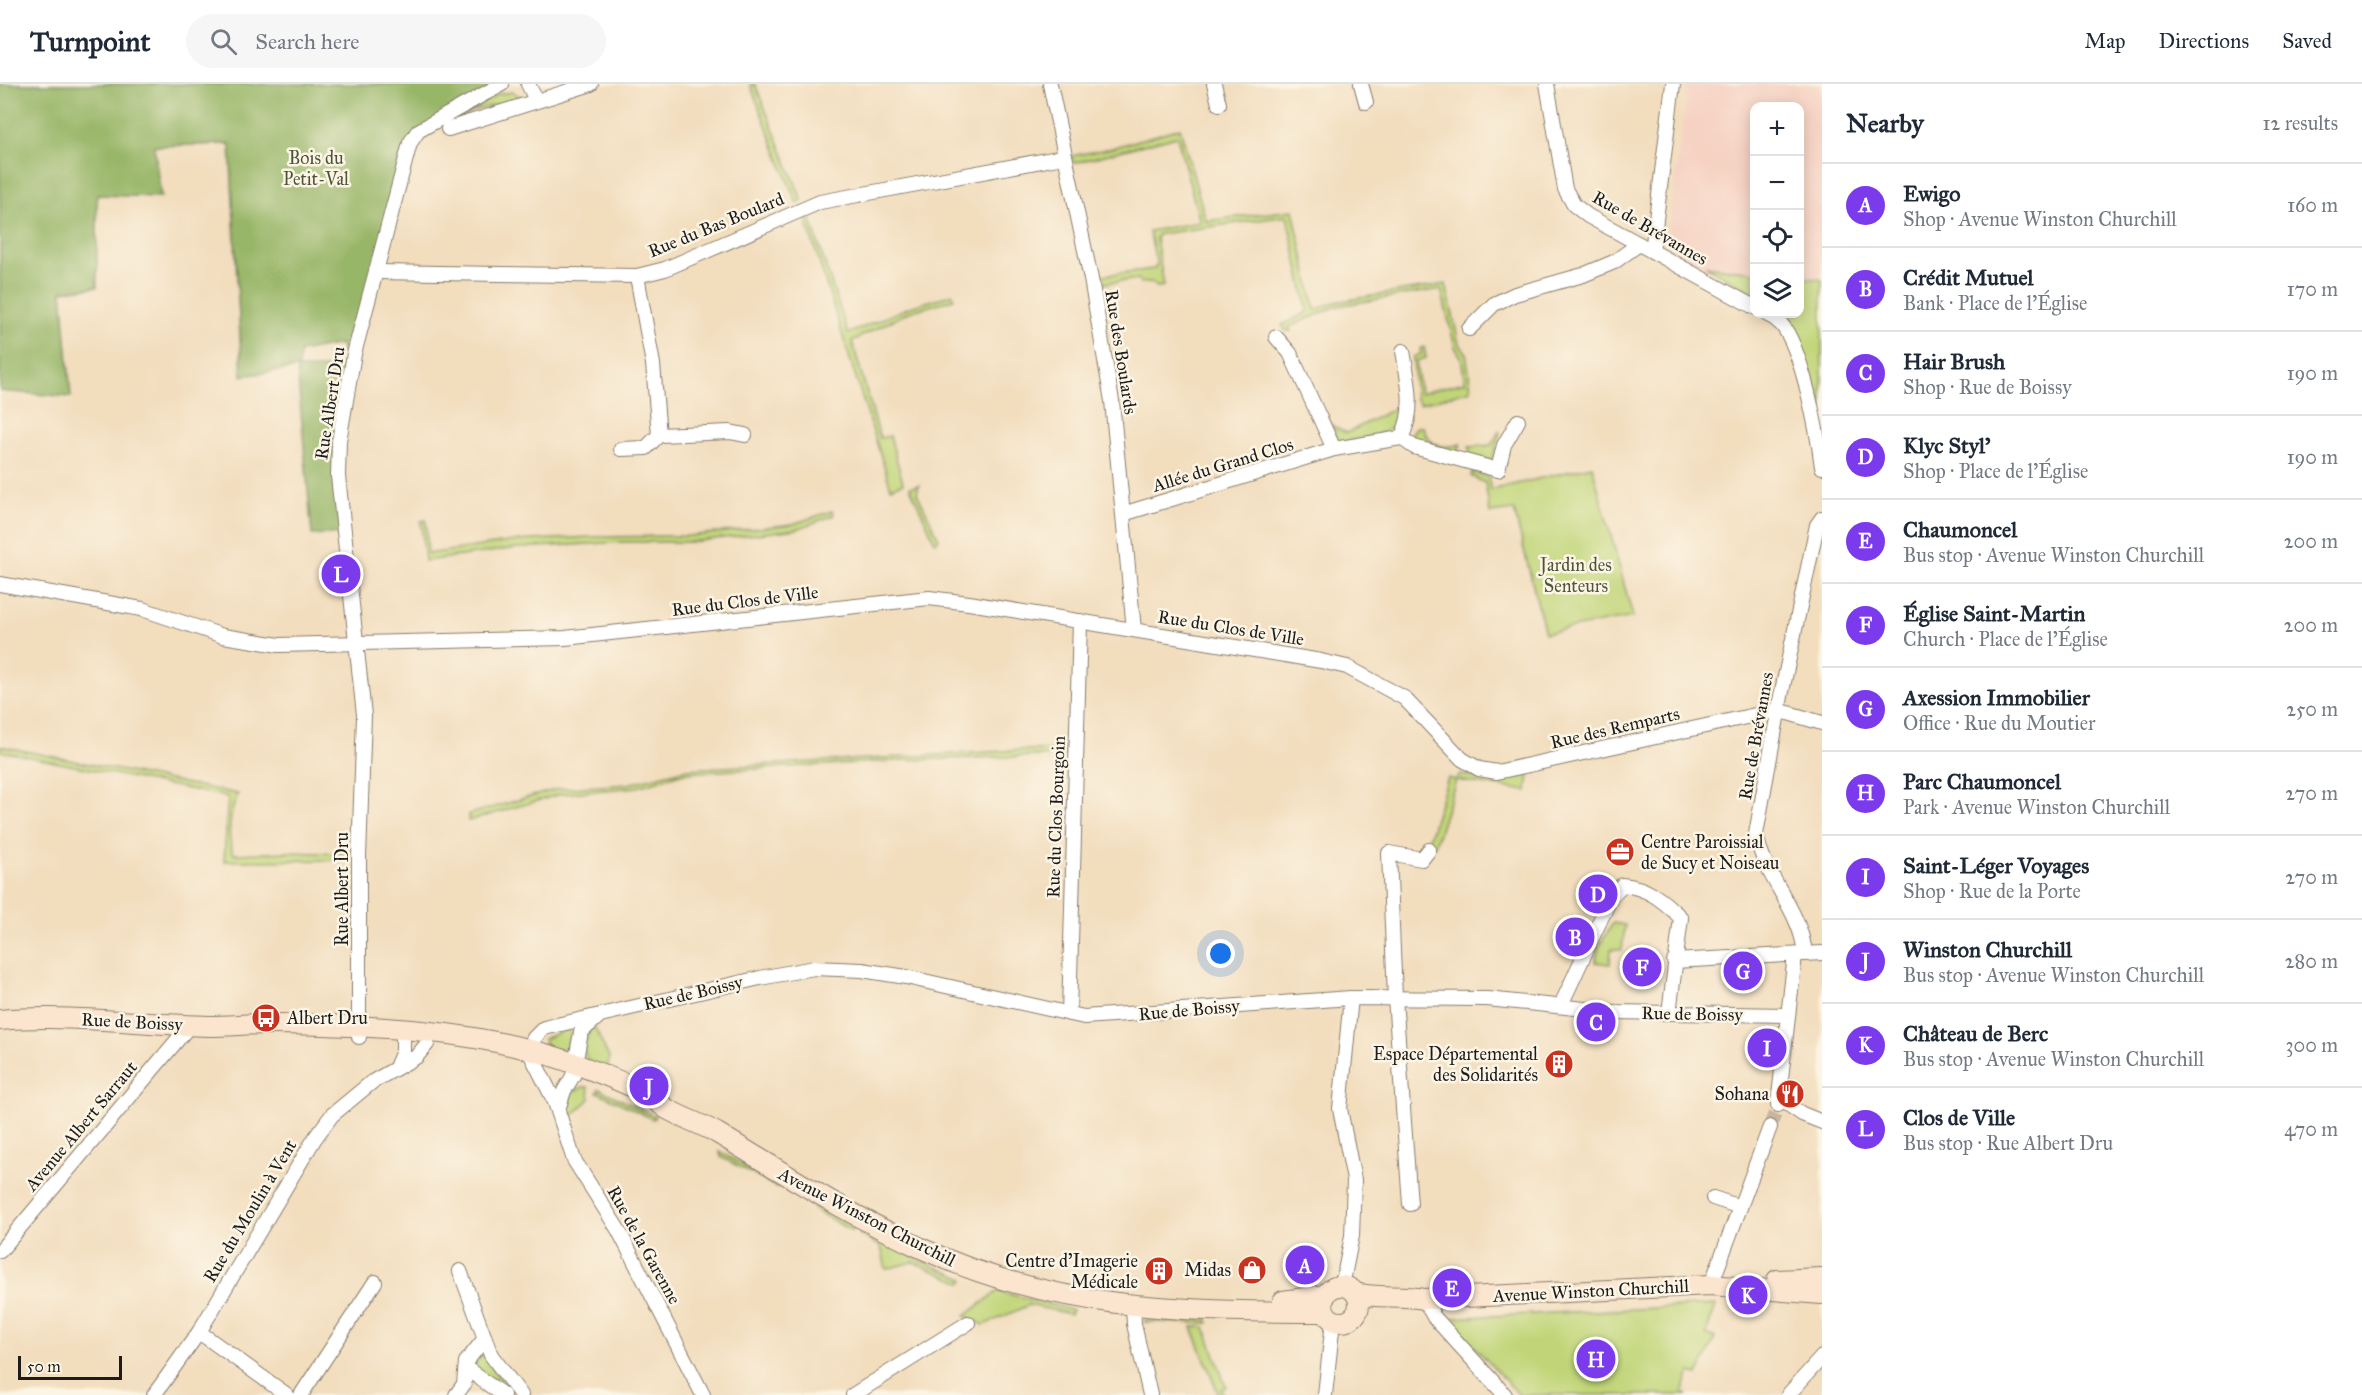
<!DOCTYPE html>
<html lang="en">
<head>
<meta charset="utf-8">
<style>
  body { margin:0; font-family:"IM FELL Great Primer",serif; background:#f6f6f7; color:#1f2937 }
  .controls { position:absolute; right:18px; top:18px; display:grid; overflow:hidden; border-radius:12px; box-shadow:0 3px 15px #0003 }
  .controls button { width:54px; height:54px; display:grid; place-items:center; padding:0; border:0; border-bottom:2px solid #e0e1e3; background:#fff; color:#1f2937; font:30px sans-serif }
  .scale { position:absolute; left:18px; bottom:15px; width:104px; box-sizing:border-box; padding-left:6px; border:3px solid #1c1c1c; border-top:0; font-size:16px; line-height:21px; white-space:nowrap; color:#1c1c1c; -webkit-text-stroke:4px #fcf5e5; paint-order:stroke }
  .you { position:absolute; left:1221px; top:870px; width:21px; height:21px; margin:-15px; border:4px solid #fff; border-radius:50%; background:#1a73e8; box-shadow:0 0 0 9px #1a73e833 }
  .badge { display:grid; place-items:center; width:39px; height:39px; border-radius:50%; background:#7c3aed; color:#fff; font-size:20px; font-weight:700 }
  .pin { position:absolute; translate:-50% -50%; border:3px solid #fff; box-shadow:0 2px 6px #0006 }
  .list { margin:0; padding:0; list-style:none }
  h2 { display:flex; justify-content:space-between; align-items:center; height:78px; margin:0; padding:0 24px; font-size:26px }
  h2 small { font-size:20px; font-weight:400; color:#747a83 }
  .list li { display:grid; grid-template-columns:39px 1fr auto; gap:18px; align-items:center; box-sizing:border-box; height:84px; padding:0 24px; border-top:2px solid #e0e1e3 }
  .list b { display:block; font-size:22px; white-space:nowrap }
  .list p { margin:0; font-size:20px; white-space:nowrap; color:#747a83 }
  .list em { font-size:20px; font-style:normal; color:#747a83 }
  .icon { flex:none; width:33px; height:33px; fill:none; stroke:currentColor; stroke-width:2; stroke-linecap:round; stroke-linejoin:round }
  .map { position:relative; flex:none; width:1822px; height:1311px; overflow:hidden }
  header { display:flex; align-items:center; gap:36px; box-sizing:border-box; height:84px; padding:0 30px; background:#fff; border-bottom:2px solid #e0e1e3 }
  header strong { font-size:28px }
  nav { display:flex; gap:33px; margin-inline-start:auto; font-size:21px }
  .search { width:420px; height:54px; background:#f6f6f7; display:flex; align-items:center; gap:15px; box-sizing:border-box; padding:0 21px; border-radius:33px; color:#747a83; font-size:22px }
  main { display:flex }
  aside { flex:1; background:#fff }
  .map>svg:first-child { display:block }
  .built { fill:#f6d2c3 }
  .green { fill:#c1d578; stroke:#6e784a; stroke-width:1.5 }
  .forest { fill:#98b668; stroke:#5a6942; stroke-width:1.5 }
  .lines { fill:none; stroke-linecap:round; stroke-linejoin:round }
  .street-tunnel { stroke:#c7b69d; stroke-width:14; stroke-dasharray:14 7; stroke-linecap:butt }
  .street-casing { stroke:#877c6c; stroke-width:16 }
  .secondary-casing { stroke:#877c6c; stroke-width:22 }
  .street { stroke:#fff; stroke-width:14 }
  .secondary { stroke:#fbe5cf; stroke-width:20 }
  .labels { text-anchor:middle; stroke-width:5; stroke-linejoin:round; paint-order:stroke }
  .park-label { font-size:18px; fill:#4e5438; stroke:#fcf5e5 }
  .street-label { font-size:18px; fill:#1c1c1c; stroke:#fcf5e5 }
  .poi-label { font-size:18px; fill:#1c1c1c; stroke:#fcf5e5; text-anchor:end }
</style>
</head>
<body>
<header>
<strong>Turnpoint</strong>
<div class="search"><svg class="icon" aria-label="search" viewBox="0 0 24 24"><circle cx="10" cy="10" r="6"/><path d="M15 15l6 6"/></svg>Search here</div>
<nav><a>Map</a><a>Directions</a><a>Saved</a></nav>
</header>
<main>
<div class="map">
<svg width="1822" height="1311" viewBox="0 0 1822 1311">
  <rect width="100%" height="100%" fill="#fcf5e5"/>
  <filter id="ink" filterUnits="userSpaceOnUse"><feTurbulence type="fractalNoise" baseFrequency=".0167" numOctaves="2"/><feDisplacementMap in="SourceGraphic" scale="12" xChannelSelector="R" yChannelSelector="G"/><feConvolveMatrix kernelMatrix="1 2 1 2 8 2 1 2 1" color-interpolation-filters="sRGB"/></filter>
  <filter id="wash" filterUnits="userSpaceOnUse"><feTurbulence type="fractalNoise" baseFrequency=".008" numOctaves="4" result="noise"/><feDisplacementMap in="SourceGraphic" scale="24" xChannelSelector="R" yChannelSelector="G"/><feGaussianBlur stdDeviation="1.35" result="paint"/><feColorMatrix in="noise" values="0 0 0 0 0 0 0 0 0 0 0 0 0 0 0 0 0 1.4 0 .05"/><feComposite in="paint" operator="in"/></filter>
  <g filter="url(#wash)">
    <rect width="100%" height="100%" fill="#f2ddbd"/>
    <!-- built -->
    <path class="built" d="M1688 0H1822V196L1800 193V22H1754V188L1705 182 1673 165 1667 154Z"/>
    <!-- green -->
    <g class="green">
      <path d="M750 0H755L802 116 797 120Z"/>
      <path d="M512 8 522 13 473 27 447 43 446 42 498 10Z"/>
      <path d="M1180 44 1206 137 1293 126 1315 226 1335 218 1446 200 1459 260 1466 268 1471 306 1420 320 1416 315 1413 273 1421 270 1420 265 1424 263 1426 274 1416 277 1420 309 1465 298 1461 273 1455 263 1441 205 1337 222 1289 243 1291 247H1286L1282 241 1308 228 1287 132 1159 150 1156 154 1164 202 1157 203 1151 198 1140 199 1139 195 1098 200 1096 189 1105 191 1154 185 1157 181 1149 147 1200 138 1177 52 1074 79 1071 72 1112 64Z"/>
      <path d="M810 134 848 250 907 224 953 210 954 215 909 228 852 257 880 354 890 352 903 399 891 404 806 136Z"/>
      <path d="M1705 182 1754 188V209Z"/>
      <path d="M1800 193 1822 196V326L1790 230H1800Z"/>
      <path d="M1407 318C1399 352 1370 353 1339 358L1324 327 1332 342 1347 349Z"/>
      <path d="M1417 343H1423C1428 362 1443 366 1461 360L1457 370 1415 359 1411 350Z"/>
      <path d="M1499 347 1500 349 1492 376 1470 373 1469 363 1491 361Z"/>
      <path d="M1592 382 1633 533 1545 549 1514 426 1490 429 1485 399 1471 392 1472 388 1488 393 1491 406Z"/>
      <path d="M919 401 917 409 939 455 935 458 910 403Z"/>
      <path d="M832 427 834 431 797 445 691 458H623L518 464 425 477 421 437 426 436 428 470 515 457 591 453 689 452 793 440Z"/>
      <path d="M0 662 238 710C231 725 225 755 234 770L289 768 348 770 350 776 224 777 228 713 0 667Z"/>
      <path d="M1024 666H1067V671L910 676 684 689 637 703 561 710 468 737 469 730 558 705 628 700 687 685Z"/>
      <path d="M1529 690 1527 707 1456 696 1435 761 1426 763 1448 694 1456 696 1460 691C1471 691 1479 695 1489 696 1503 697 1516 693 1529 690Z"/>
      <path d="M1613 839 1625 841 1622 866 1611 865 1610 880 1595 878 1599 862Z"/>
      <path d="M594 942 609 974 608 984C602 982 592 980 588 976 580 967 586 950 594 942Z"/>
      <path d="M566 945H569L572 951 563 967 547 964 544 955Z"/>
      <path d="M583 1003H588L590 1015 567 1036 564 1020 573 1007Z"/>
      <path d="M599 1005 655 1032 653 1035 597 1008Z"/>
      <path d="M720 1068 781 1102 776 1103 721 1073Z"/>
      <path d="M815 1121 855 1142 852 1147 813 1125Z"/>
      <path d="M862 1145 917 1175 964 1195 962 1199 913 1178 886 1185 881 1163 859 1150Z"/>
      <path d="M998 1207 1072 1226 1070 1230 1029 1221 984 1241 965 1232Z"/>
      <path d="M1716 1221 1706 1250 1715 1254 1698 1291 1690 1289 1682 1308 1688 1311H1519L1448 1234Z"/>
      <path d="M1148 1234 1207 1235 1209 1239 1144 1238Z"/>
      <path d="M1192 1243H1205L1226 1303 1221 1305 1224 1311H1219Z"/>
      <path d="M481 1271 486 1272 506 1305 474 1283Z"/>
    </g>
    <!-- forest -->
    <path class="forest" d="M0 0H502L418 47 354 270 343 271 341 260 300 268 298 284H352L339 357 344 449 312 451 297 284 242 292 230 60 154 62 161 113 97 111V203L62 207 71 313 0 307Z"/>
  </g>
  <g filter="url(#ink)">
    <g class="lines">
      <!-- street-tunnel -->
      <path class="street-tunnel" d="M1770 1043 1778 1021"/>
      <!-- street casing -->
      <g class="street-casing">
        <g id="street">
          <path d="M528 0 536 16"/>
          <path d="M1050 0 1091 195 1112 317 1134 546"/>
          <path d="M1214 0 1219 20"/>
          <path d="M1361 0 1366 18"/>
          <path d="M1547 0 1565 105 1574 121 1588 132 1754 223"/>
          <path d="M448 45 591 0"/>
          <path d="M1652 167 1673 0"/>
          <path d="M377 188 637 192 665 185 820 118 1063 73"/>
          <path d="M637 192 653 280 659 351"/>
          <path d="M1766 230C1771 232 1777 236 1781 240 1802 263 1818 351 1822 383"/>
          <path d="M1469 245 1494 220 1515 210 1583 191 1614 178 1639 160"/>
          <path d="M1276 253 1290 269 1334 365"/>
          <path d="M1401 354C1416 326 1408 297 1403 267"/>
          <path d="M621 365 646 364 659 351 730 348 745 351"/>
          <path d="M1123 430 1334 365 1401 354 1414 363 1498 386 1504 361 1518 337"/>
          <path d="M0 500 142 525 223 552 279 561 565 554 929 514 969 519 1321 577 1347 583 1404 614 1462 675 1479 685 1497 688 1778 626 1822 639"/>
          <path d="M1805 870C1801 825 1764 794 1756 750L1781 612 1817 441 1822 434"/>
          <path d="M1674 877 1822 869"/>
          <path d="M1561 921 1611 813 1622 801C1647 803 1663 816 1681 834L1669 929"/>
          <path d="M1069 930 1080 537"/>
          <path d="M359 953V773L364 631 338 392 339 357 354 270 410 59 418 47 502 0"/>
          <path d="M397 981 403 967V946"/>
          <path d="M1780 1015 1802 1030 1822 1038"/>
          <path d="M1778 1021 1795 871"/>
          <path d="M558 1026 564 1007 573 992 581 948 598 933"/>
          <path d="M1713 1114 1740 1123"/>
          <path d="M1410 1120 1395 914 1389 769 1422 775 1429 766"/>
          <path d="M0 1167 190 941"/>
          <path d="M460 1187 491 1271 521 1311"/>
          <path d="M1711 1201 1770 1043"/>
          <path d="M1342 1202 1352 1152 1354 1096 1340 1025 1351 914"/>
          <path d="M1424 1215 1434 1233 1505 1311"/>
          <path d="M1133 1222 1134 1240 1150 1311"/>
          <path d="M199 1248 287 1311"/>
          <path d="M466 1284 503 1311"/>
          <path d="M154 1311 199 1248 315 1054 332 1031 372 998 416 973 427 960 429 948"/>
          <path d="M301 1311 375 1198"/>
          <path d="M456 1311 464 1300 466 1278 485 1254"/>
          <path d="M703 1311 619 1147 574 1076 555 1018 528 965 534 954 544 944 760 894 814 884 862 886 906 893 1084 933 1351 914 1487 915 1614 928 1787 931"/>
          <path d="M853 1311 968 1239"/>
          <path d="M1325 1311 1333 1237"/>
          <path d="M1788 1311 1822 1273"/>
        </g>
      </g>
      <!-- secondary casing -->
      <g class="secondary-casing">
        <g id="secondary">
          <path d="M0 936C69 930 139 940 209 942 229 942 250 940 271 940 372 941 477 945 573 979 599 989 626 998 650 1012 656 1016 661 1021 667 1025 683 1034 701 1040 717 1049 784 1089 851 1132 923 1165 1056 1227 1181 1227 1324 1228"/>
          <path d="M1777 1196 1822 1194"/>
          <circle cx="1341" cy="1220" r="18"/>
          <path d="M1355 1209C1378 1215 1401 1210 1424 1215L1711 1201 1822 1210"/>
          <path d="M1283 1217 1326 1211"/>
        </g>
      </g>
      <!-- street -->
      <use href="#street" class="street"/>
      <!-- secondary -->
      <use href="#secondary" class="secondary"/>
    </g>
  </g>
  <!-- icons -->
  <defs>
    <g id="office-disc" transform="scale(1.5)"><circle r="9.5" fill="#c8321e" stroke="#fcf5e5"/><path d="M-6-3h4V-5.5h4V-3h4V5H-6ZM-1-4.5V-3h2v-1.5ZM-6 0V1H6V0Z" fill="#fff"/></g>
    <g id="bus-disc" transform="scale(1.5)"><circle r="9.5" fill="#c8321e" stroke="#fcf5e5"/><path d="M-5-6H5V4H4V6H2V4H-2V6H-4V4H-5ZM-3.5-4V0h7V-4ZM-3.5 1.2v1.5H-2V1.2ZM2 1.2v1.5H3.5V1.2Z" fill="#fff"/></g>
    <g id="building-disc" transform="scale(1.5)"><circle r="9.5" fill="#c8321e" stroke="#fcf5e5"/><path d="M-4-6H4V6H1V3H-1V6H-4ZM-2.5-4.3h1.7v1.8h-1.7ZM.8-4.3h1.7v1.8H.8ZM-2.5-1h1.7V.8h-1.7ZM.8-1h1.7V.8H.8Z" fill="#fff"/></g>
    <g id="restaurant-disc" transform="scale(1.5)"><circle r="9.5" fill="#c8321e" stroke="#fcf5e5"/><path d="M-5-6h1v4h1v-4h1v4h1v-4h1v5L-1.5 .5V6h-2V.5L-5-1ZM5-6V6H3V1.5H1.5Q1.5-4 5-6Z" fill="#fff"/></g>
    <g id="shop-disc" transform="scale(1.5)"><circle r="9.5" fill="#c8321e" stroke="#fcf5e5"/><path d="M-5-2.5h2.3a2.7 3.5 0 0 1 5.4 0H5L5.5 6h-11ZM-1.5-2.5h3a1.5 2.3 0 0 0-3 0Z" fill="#fff"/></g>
  </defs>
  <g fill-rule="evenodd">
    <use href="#office-disc" x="1620" y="768"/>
    <use href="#bus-disc" x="266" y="934"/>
    <use href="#building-disc" x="1559" y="980"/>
    <use href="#restaurant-disc" x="1790" y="1010"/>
    <use href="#shop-disc" x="1252" y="1186"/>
    <use href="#building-disc" x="1159" y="1187"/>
  </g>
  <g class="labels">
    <!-- park labels -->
    <g class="park-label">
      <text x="316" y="80">Bois du<tspan x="316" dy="21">Petit-Val</tspan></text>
      <text x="1576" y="487">Jardin des<tspan x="1576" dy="21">Senteurs</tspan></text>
    </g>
    <!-- street labels -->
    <g class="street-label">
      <text transform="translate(716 141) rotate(-22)" y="6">Rue du Bas Boulard</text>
      <text transform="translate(1650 144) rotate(30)" y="6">Rue de Brévannes</text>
      <text transform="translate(1121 268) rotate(81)" y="6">Rue des Boulards</text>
      <text transform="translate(330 319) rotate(-81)" y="6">Rue Albert Dru</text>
      <text transform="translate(1223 381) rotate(-17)" y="6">Allée du Grand Clos</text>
      <text transform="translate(745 517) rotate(-7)" y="6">Rue du Clos de Ville</text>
      <text transform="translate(1231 544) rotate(9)" y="6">Rue du Clos de Ville</text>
      <text transform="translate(1615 644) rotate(-13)" y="6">Rue des Remparts</text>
      <text transform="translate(1756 652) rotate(-80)" y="6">Rue de Brévannes</text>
      <text transform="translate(1056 733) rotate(-88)" y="6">Rue du Clos Bourgoin</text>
      <text transform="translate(342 805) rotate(-90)" y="6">Rue Albert Dru</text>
      <text transform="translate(693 909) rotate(-13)" y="6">Rue de Boissy</text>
      <text transform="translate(1189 926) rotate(-5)" y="6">Rue de Boissy</text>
      <text transform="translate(1692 930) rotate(1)" y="6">Rue de Boissy</text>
      <text transform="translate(132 938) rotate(3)" y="6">Rue de Boissy</text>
      <text transform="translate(81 1042) rotate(-50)" y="6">Avenue Albert Sarraut</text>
      <text transform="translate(250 1127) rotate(-59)" y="6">Rue du Moulin à Vent</text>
      <text transform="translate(867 1133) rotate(27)" y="6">Avenue Winston Churchill</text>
      <text transform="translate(644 1161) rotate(61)" y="6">Rue de la Garenne</text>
      <text transform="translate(1591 1207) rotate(-3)" y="6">Avenue Winston Churchill</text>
    </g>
    <!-- poi labels -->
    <g class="poi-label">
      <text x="1641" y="764" text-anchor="start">Centre Paroissial<tspan x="1641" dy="21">de Sucy et Noiseau</tspan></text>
      <text x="287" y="940" text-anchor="start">Albert Dru</text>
      <text x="1538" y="976">Espace Départemental<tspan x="1538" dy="21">des Solidarités</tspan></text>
      <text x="1769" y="1016">Sohana</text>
      <text x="1138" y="1183">Centre d'Imagerie<tspan x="1138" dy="21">Médicale</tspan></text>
      <text x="1231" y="1192">Midas</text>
    </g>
  </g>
</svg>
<div class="controls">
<button>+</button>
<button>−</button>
<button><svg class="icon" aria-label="locate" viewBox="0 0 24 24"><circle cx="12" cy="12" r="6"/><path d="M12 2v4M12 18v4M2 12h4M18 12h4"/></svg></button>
<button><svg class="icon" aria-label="layers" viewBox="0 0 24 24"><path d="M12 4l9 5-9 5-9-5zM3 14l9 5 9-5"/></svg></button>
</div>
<div class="scale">50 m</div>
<div class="you"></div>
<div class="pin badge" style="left:1305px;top:1181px">A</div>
<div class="pin badge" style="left:1575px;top:853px">B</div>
<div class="pin badge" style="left:1596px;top:938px">C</div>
<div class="pin badge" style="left:1598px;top:810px">D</div>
<div class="pin badge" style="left:1452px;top:1204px">E</div>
<div class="pin badge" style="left:1642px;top:883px">F</div>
<div class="pin badge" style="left:1743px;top:887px">G</div>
<div class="pin badge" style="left:1596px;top:1275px">H</div>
<div class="pin badge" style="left:1767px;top:964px">I</div>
<div class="pin badge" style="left:649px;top:1002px">J</div>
<div class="pin badge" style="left:1748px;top:1211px">K</div>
<div class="pin badge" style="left:341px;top:490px">L</div>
</div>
<aside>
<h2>Nearby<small>12 results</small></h2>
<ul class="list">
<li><span class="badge">A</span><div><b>Ewigo</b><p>Shop · Avenue Winston Churchill</p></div><em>160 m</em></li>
<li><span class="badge">B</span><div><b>Crédit Mutuel</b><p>Bank · Place de l'Église</p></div><em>170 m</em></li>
<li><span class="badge">C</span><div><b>Hair Brush</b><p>Shop · Rue de Boissy</p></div><em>190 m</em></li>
<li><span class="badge">D</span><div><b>Klyc Styl'</b><p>Shop · Place de l'Église</p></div><em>190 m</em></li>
<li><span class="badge">E</span><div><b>Chaumoncel</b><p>Bus stop · Avenue Winston Churchill</p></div><em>200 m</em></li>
<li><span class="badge">F</span><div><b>Église Saint-Martin</b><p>Church · Place de l'Église</p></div><em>200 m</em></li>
<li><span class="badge">G</span><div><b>Axession Immobilier</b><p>Office · Rue du Moutier</p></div><em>250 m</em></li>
<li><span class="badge">H</span><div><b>Parc Chaumoncel</b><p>Park · Avenue Winston Churchill</p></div><em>270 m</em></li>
<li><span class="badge">I</span><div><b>Saint-Léger Voyages</b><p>Shop · Rue de la Porte</p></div><em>270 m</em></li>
<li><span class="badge">J</span><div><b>Winston Churchill</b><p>Bus stop · Avenue Winston Churchill</p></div><em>280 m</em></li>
<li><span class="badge">K</span><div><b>Château de Berc</b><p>Bus stop · Avenue Winston Churchill</p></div><em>300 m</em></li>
<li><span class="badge">L</span><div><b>Clos de Ville</b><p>Bus stop · Rue Albert Dru</p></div><em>470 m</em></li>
</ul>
</aside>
</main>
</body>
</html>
